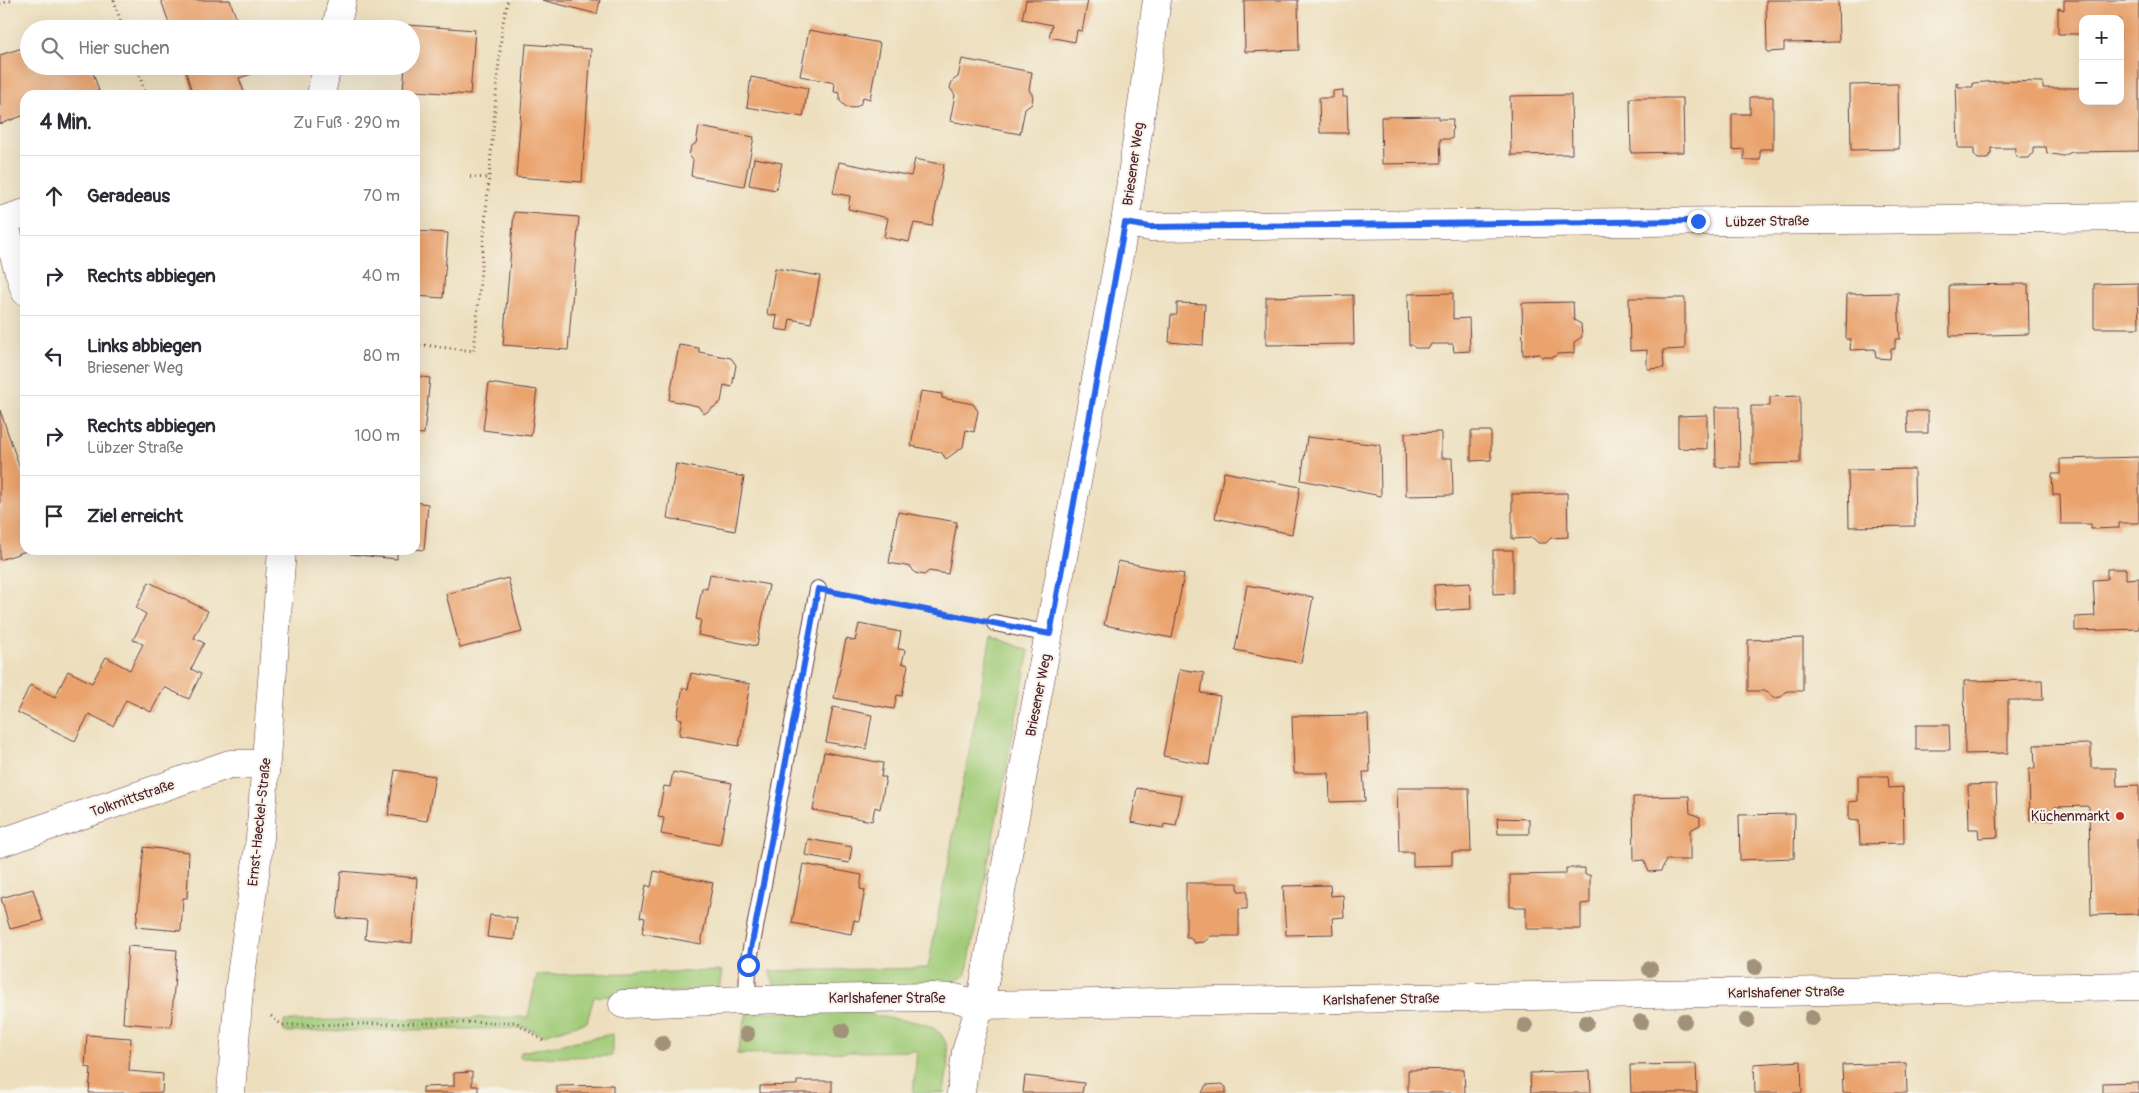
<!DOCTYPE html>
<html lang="de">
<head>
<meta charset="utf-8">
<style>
  body { margin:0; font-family:Pangolin,sans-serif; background:#f7f7f7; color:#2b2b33 }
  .controls { position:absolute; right:15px; top:15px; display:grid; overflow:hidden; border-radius:10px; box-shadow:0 5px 20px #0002 }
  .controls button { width:45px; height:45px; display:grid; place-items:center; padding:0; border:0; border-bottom:1px solid #e1e1e2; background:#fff; color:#2b2b33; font:25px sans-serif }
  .stop { position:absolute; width:15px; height:15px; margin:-11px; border:4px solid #2563eb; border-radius:50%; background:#fff }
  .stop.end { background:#2563eb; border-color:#fff; box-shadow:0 1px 5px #0008 }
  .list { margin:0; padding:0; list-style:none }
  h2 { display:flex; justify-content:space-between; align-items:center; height:65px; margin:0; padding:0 20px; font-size:21px }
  h2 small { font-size:16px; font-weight:400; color:#7c7c81 }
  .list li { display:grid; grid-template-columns:32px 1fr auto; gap:15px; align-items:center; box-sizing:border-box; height:80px; padding:0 20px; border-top:1px solid #e1e1e2 }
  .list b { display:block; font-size:19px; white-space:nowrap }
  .list p { margin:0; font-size:16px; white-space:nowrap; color:#7c7c81 }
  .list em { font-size:16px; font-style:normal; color:#7c7c81 }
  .icon { flex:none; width:28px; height:28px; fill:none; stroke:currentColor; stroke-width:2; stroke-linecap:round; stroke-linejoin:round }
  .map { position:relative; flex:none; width:2139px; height:1093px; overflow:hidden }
  .search { position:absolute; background:#fff; box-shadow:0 5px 20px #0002; left:20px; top:20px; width:400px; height:55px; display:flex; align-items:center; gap:12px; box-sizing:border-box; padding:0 18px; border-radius:28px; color:#7c7c81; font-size:19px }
  .panel { position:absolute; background:#fff; box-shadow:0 5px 20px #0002; left:20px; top:90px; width:400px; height:465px; border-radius:15px }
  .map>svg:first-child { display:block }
  .green { fill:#a2cc79; stroke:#767652 }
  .building { fill:#eaa36d }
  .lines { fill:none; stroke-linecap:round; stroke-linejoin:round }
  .service-casing { stroke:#623c41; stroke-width:18 }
  .minor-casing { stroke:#623c41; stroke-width:29 }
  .path { stroke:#623c41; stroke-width:3; stroke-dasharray:1 4; stroke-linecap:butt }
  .service { stroke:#fff; stroke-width:16 }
  .minor { stroke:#fff; stroke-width:28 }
  .tree { fill:#a29279 }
  .route { stroke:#2563eb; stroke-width:6 }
  .poi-dot { fill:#c8321e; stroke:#f7f3e8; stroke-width:2 }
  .labels { text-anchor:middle; stroke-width:4; stroke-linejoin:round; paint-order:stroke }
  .street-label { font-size:14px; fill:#4a1f2b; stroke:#f7f3e8 }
  .poi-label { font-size:14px; fill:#4a1f2b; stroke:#f7f3e8; text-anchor:end }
</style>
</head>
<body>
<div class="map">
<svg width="2139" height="1093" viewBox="0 0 2139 1093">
  <rect width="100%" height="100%" fill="#f7f3e8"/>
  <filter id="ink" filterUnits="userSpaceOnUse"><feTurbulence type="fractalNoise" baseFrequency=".02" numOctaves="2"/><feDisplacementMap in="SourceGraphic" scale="10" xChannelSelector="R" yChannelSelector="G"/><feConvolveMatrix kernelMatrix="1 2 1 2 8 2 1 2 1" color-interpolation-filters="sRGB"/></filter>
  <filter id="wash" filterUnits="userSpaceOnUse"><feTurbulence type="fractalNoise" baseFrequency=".0096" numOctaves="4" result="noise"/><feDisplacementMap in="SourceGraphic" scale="20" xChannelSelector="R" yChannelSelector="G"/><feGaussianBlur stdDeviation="1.12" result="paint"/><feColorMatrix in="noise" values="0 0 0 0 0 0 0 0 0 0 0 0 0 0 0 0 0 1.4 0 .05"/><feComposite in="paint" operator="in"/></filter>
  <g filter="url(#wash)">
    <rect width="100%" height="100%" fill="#eddfbd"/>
    <!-- green -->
    <g class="green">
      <path d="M991 636 1029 651 968 966 965 976 947 985 783 989 775 986 769 971 928 968Z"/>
      <path d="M722 971 719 989 594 997 587 1022 543 1035 526 1028 284 1032V1021L528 1017 537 975Z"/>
      <path d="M856 1011C869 1014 881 1017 894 1019 920 1022 949 1024 948 1059 948 1070 945 1082 944 1093H913L917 1051 737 1054 747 1012Z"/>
      <path d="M612 1034V1056L520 1058 521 1052Z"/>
    </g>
    <g id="blocks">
      <!-- building -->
      <g class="building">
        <path d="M161 0H230L240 29H171Z"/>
        <path d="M542 0H600L597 14Z"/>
        <path d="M1026 0H1088L1082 31 1077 30 1075 42 1049 37 1052 25 1022 19Z"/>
        <path d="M1244 0H1298L1299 50 1245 52Z"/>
        <path d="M1766 0H1838L1839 42 1784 43V51L1767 52Z"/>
        <path d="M2064 0H2139V151L2072 152 2063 156 2047 153 2046 147H2033V153L2029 158H2019L2015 154V148H1991V154L1987 159H1978L1974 154V148H1958L1956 83H1958V87H1973V83L1998 81 2043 82V88H2078L2083 84V101H2120V19H2083V34H2058V8L2064 10Z"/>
        <path d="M408 25 475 30 470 95 403 90 405 66H411V29H408Z"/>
        <path d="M809 30 880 43 870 99 863 97 860 105 853 108 846 107 840 101V93L834 92 835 83 800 76Z"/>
        <path d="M526 44 591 49 582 182 516 177Z"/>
        <path d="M29 46V66H91L99 91 85 95H25V115L0 124V55Z"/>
        <path d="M962 59 1032 72 1029 90 1033 96 1032 104 1025 109 1020 134 950 121 955 95 950 88 952 81 958 77Z"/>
        <path d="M184 66H253L255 73 239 78 245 95H193Z"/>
        <path d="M751 77 808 88 803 117 747 107Z"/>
        <path d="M1898 84 1899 149 1851 150 1850 85Z"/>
        <path d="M1343 90V97H1347L1348 133H1320L1319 98H1333V91Z"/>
        <path d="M1571 95 1572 154 1511 155 1510 96Z"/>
        <path d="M1750 97H1773V149H1760V160H1744V149L1732 150V114H1750Z"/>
        <path d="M1630 98H1683L1684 152 1631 153Z"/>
        <path d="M1439 116V119H1453L1452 139H1440L1441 163 1382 164 1381 117Z"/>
        <path d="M699 127 754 137 744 186 691 176 693 160 689 155 691 147 696 143Z"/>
        <path d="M754 158 782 163 776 190 749 185Z"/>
        <path d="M915 159 944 165 932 226 914 223 909 242 884 237 888 218 848 209 850 196 833 193 839 162 911 176Z"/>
        <path d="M514 212 579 217 568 350 503 345Z"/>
        <path d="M415 231 448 233 443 298 415 296Z"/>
        <path d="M775 268 820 276 811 323 790 319 788 331 775 329 777 316 767 314Z"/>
        <path d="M2138 283 2139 328H2094V284Z"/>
        <path d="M2028 284 2029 334 1950 336 1949 285Z"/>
        <path d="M1453 293V319L1469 318 1470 351 1454 352 1453 344H1431L1429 348H1415L1412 345H1409L1408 294Z"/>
        <path d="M1898 293 1900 339H1895V349H1891L1890 359 1876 358 1875 349 1850 350 1851 339H1846L1847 294Z"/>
        <path d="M1353 295 1354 344 1266 345V297Z"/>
        <path d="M1629 298H1685V349L1663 350 1664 368 1647 369V350L1630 351Z"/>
        <path d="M1573 302 1574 320 1581 324 1582 337 1574 342V353L1557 354 1554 357H1542L1540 354 1523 355 1522 303Z"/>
        <path d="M1177 303 1205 304 1203 345 1169 342 1171 315H1177Z"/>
        <path d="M679 345 699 348V352L731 358 736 365 732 387 724 385 721 402 704 414 698 406 669 400Z"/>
        <path d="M415 376 430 378 424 434 415 433Z"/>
        <path d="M489 383 537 390 531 436 483 430Z"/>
        <path d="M921 391 942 394V398L973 404 978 411 974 432 966 430 963 447 946 459 941 452 911 446Z"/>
        <path d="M1800 396V463L1751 464V406H1770V397Z"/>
        <path d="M1715 407H1739L1740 467H1716Z"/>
        <path d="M0 410 25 483V490L22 491 25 499V550H29L0 560Z"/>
        <path d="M1907 411H1928V433H1908Z"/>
        <path d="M1707 415V449L1678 448V416Z"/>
        <path d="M1471 431H1491V460L1471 461Z"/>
        <path d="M1441 432V458H1452L1453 495 1406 496 1405 433Z"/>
        <path d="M1307 437 1380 445 1381 496 1301 480Z"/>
        <path d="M2139 457V523H2119V528L2091 529V524H2061L2060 495H2053L2052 474H2060V459Z"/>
        <path d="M676 464 744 477 735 531 667 518Z"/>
        <path d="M1914 469 1915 526 1849 527 1848 470Z"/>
        <path d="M1224 472 1300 487 1292 534 1215 518Z"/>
        <path d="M1567 493 1568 537 1551 538 1546 543H1538L1533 538 1512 539V494Z"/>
        <path d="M415 502 428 504 424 550 415 549Z"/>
        <path d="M898 512 957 522 948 574 929 571 924 575 915 573 911 567 889 563Z"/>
        <path d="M351 550H397V559L350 554Z"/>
        <path d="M1493 550H1513V593L1493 594Z"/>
        <path d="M1118 561 1184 574 1172 638 1104 625Z"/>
        <path d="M2107 569H2126V579L2139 578V629L2075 631V617L2095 616 2093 580 2107 579Z"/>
        <path d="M710 574 769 585 757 646 698 635 701 620 696 619 702 588 707 589Z"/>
        <path d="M508 578 522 632 460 648 446 594Z"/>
        <path d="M149 582 208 611 194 638 204 643 191 669 201 674 189 699 164 687 151 712 126 700 113 726 89 714 75 741 17 712 30 685 55 697 68 671 92 683 106 657 130 670 143 644 133 640 146 614 136 608Z"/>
        <path d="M1470 583 1471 609 1436 611 1434 585Z"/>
        <path d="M1247 585 1313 597 1301 663 1235 650Z"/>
        <path d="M859 624 901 632 898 649 905 650 902 663 908 665 902 696 897 695 894 709 834 698 846 639 855 641Z"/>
        <path d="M1803 638V691H1787L1781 697 1773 698 1767 691H1748V640Z"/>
        <path d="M1180 669 1204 673 1201 693 1220 696 1209 765 1163 756Z"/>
        <path d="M691 673 750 684 739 746 679 735 682 719 677 718 683 687 688 689Z"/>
        <path d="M2042 680 2043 700H2008V753L1965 754 1964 681Z"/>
        <path d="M833 707 872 715 866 749 826 742Z"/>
        <path d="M1368 715 1370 772H1363L1365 801 1330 802 1329 773H1294L1292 716Z"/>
        <path d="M1916 725H1949L1950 750H1916Z"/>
        <path d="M2091 744V768H2116L2117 786 2139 785V839H2137L2139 914 2091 915 2089 806 2054 807V820H2030L2029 769H2035L2034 745Z"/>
        <path d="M824 752 883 763 881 777H886L880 809 875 807 872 821 813 810Z"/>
        <path d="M395 770 435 776 427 821 388 815Z"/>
        <path d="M673 772 732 783 720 845 661 834 664 818 658 817 664 786 670 787Z"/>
        <path d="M1858 776H1888L1889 788 1903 787 1904 843 1860 844 1859 821 1849 820V802L1858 801Z"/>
        <path d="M1996 784 1998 837 1979 838 1978 829H1969L1968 785Z"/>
        <path d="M1137 788 1182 795 1176 826 1164 824 1163 828 1131 822Z"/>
        <path d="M1397 788H1469L1471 852H1452V865L1413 866V852H1399Z"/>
        <path d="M1689 796 1690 813 1700 817V825L1690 830V860H1666L1661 871 1649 872 1644 860 1634 861 1633 797Z"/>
        <path d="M1795 814 1794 858 1740 860 1739 815Z"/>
        <path d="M1497 818 1529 819V834H1498Z"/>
        <path d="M808 839 852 847 849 863 805 855Z"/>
        <path d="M144 847 189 852 187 898H183L181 931 136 927Z"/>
        <path d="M803 864 862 875 860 889 865 890 859 921 854 920 851 934 792 923Z"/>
        <path d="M1566 868H1585V875H1590V903L1581 904V929H1526V907H1510V875L1566 874Z"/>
        <path d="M341 871 417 878 412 943 365 939 367 920 337 918Z"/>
        <path d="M654 871 713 883 701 944 642 933 645 918 640 917 646 885 651 887Z"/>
        <path d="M1186 883H1238V891H1247V909H1239V936H1211L1204 942 1194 943 1190 937H1186Z"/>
        <path d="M1330 885 1331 896 1343 895 1344 917 1332 918 1333 934 1286 935 1283 886Z"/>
        <path d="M33 889 43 921 10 929 1 898Z"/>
        <path d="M490 915 517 918 514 940 487 937Z"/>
        <path d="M128 946 177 950 171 1027 123 1023Z"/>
        <path d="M87 1035 131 1038 129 1071 163 1074 162 1093H89L91 1068 85 1067Z"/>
        <path d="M1801 1061 1802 1093H1755L1754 1064Z"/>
        <path d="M1906 1063 1907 1093H1843L1842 1065Z"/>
        <path d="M1696 1064 1697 1093H1631L1630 1065Z"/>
        <path d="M1464 1069 1465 1093H1408V1070Z"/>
        <path d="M1590 1071 1591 1093H1531L1530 1073Z"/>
        <path d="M472 1072V1086H478V1093H423V1087L454 1086V1073Z"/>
        <path d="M1025 1076 1084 1083 1082 1093H1023Z"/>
        <path d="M797 1081H832V1093H760V1086L797 1085Z"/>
        <path d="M2139 1082V1093H2103V1083Z"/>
        <path d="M1222 1084 1226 1087V1093H1202L1206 1085Z"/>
        <path d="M613 1085V1093H557V1086Z"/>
      </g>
    </g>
  </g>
  <g filter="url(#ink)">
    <use href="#blocks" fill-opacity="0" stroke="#623c41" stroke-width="1"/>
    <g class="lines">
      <!-- service casing -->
      <g class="service-casing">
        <g id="service">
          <path d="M995 623 1050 634"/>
          <path d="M747 1000 748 965 818 589"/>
        </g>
      </g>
      <!-- minor casing -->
      <g class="minor-casing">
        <g id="minor">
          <path d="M336 29 342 0"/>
          <path d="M321 95 327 66"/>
          <path d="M25 213 3 220 25 291"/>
          <path d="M1125 223 1150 227 2139 217"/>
          <path d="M0 843 230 764H265"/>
          <path d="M623 1004 747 1000 933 997 955 998 980 1005 2139 986"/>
          <path d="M231 1093 239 990 260 838 282 550"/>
          <path d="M961 1093 966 1052 980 1005 1125 223 1157 0"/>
        </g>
      </g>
      <!-- path -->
      <g class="path">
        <path d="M114 0 123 29"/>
        <path d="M0 4 12 0"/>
        <path d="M136 66 146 95"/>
        <path d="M470 177 490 178"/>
        <path d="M415 344 474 351 502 27 508 0"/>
        <path d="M845 594 969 618"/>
        <path d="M271 1016 282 1025 516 1022 543 1041"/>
      </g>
      <!-- service -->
      <use href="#service" class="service"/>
      <!-- minor -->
      <use href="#minor" class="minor"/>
    </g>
    <!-- trees -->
    <g class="tree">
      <circle cx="1755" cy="967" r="8"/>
      <circle cx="1650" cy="969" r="8"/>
      <circle cx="1812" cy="1018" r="8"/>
      <circle cx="1747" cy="1020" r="8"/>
      <circle cx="1684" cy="1021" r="8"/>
      <circle cx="1641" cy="1022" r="8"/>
      <circle cx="1586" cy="1023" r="8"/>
      <circle cx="1525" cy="1026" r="8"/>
      <circle cx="842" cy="1031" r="8"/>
      <circle cx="747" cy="1034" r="8"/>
      <circle cx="662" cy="1043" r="8"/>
    </g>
  </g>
  <g class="lines" filter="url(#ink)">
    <!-- route -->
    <path class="route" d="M748 965 818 589 1050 634 1125 223 1150 227 1698 221"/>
  </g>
  <!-- markers -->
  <circle class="poi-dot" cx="2120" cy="816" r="5"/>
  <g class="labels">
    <!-- street labels -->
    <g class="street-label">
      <text transform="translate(1133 164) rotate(-82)" y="5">Briesener Weg</text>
      <text transform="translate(1767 221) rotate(-1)" y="5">Lübzer Straße</text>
      <text transform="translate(1038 695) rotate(-79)" y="5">Briesener Weg</text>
      <text transform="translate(132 798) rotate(-19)" y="5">Tolkmittstraße</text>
      <text transform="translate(259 822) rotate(-84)" y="5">Ernst-Haeckel-Straße</text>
      <text transform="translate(1786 992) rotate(-1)" y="5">Karlshafener Straße</text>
      <text x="887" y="1003">Karlshafener Straße</text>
      <text transform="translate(1381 999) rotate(-1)" y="5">Karlshafener Straße</text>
    </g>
    <!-- poi labels -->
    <g class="poi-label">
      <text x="2110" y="821">Küchenmarkt</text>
    </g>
  </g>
</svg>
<div class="controls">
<button>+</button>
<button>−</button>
</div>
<div class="stop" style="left:748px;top:965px"></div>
<div class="stop end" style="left:1698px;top:221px"></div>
<div class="search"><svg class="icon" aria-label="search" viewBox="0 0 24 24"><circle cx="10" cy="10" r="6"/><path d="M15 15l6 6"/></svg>Hier suchen</div>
<section class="panel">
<h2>4 Min.<small>Zu Fuß · 290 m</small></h2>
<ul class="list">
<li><svg class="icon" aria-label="ahead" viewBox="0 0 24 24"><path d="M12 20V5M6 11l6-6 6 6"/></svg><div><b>Geradeaus</b></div><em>70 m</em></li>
<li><svg class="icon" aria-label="right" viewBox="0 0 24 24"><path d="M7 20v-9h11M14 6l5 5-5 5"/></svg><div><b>Rechts abbiegen</b></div><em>40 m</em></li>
<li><svg class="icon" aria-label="left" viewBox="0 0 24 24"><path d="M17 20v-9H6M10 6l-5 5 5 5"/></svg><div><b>Links abbiegen</b><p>Briesener Weg</p></div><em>80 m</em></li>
<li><svg class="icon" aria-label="right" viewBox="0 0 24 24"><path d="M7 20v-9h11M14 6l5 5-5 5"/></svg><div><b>Rechts abbiegen</b><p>Lübzer Straße</p></div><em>100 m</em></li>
<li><svg class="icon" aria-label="arrive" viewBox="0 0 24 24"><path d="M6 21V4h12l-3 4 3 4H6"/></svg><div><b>Ziel erreicht</b></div></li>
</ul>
</section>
</div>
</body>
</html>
